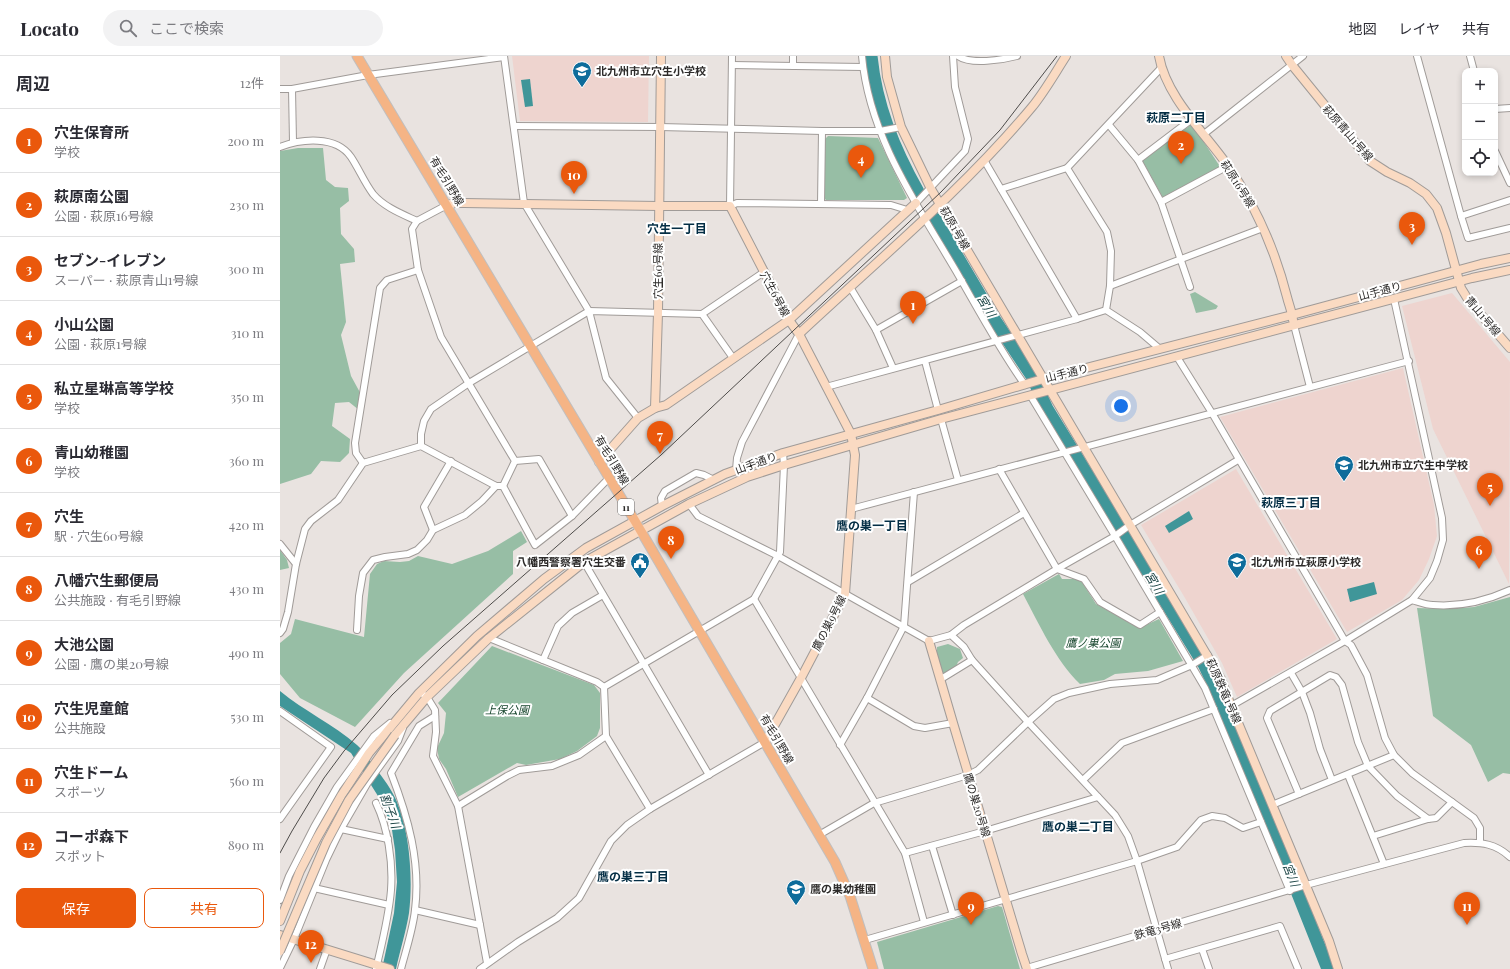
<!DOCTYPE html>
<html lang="ja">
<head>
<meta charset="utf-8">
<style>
  body { margin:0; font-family:"Playfair Display","Noto Sans JP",serif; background:#f2f2f3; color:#2b2b33 }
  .controls { position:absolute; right:12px; top:12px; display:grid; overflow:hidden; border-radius:8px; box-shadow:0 2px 6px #0003 }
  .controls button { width:36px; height:36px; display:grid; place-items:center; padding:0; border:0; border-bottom:1px solid #e1e1e2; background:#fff; color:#2b2b33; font:20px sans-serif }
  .you { position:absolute; left:841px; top:350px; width:14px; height:14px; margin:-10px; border:3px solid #fff; border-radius:50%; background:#1a73e8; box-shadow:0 0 0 6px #1a73e833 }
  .badge { display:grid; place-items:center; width:26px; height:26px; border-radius:50%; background:#ea580c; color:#fff; font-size:13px; font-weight:700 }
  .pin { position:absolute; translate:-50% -33px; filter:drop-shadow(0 1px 2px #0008) }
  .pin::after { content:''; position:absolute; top:21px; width:14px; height:12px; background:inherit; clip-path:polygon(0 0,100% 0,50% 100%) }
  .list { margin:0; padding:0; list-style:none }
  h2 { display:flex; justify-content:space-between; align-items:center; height:52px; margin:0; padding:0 16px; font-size:17px }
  h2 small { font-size:13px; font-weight:400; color:#7c7c81 }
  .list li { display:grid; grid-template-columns:26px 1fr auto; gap:12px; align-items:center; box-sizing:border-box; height:64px; padding:0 16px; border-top:1px solid #e1e1e2 }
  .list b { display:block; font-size:15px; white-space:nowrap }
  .list p { margin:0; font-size:13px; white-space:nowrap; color:#7c7c81 }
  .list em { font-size:13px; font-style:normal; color:#7c7c81 }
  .actions { display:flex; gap:8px; padding:12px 16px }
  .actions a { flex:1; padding:9px 0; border:1px solid #ea580c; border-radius:8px; text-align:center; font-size:14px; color:#ea580c }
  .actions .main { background:#ea580c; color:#fff }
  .icon { flex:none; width:22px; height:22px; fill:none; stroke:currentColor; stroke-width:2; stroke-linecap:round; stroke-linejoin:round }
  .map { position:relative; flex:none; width:1230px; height:913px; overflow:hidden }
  header { display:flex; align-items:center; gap:24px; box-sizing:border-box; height:56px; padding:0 20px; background:#fff; border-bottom:1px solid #e1e1e2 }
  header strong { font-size:19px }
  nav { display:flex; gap:22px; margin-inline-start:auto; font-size:14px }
  .search { width:280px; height:36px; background:#f2f2f3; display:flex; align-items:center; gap:10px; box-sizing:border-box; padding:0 14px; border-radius:22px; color:#7c7c81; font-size:15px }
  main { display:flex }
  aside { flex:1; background:#fff }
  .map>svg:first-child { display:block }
  .education { fill:#eed4cf }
  .green { fill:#97bea5 }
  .water { fill:#409699 }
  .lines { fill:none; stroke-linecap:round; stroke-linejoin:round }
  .river { stroke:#409699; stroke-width:13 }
  .street-casing { stroke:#a09b98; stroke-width:8 }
  .secondary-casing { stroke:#a09b98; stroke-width:10 }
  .primary-casing { stroke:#c0bfbf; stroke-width:11 }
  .street { stroke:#fff; stroke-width:6 }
  .secondary { stroke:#fadac2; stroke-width:8 }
  .primary { stroke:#f5b485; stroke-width:9 }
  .tram { stroke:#4e4c4a; stroke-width:1 }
  .secondary-bridge-casing { stroke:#a09b98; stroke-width:10; stroke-linecap:butt }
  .secondary-bridge { stroke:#fadac2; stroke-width:8 }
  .labels { text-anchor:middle; stroke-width:4; stroke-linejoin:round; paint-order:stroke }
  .shield { fill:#fff; stroke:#6c6b6a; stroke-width:1 }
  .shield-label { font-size:10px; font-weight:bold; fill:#2d2b2a }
  .poi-label { font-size:11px; font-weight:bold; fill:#2d2b2a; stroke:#fff; text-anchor:start }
  .street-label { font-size:11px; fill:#2d2b2a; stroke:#fff }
  .park-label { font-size:11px; font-style:italic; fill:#0f3f26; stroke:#fff }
  .neighbourhood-label { font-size:12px; font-weight:bold; fill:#042e45; stroke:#fff }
  .water-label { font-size:12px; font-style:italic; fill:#194243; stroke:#fff }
</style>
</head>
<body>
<header>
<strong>Locato</strong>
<div class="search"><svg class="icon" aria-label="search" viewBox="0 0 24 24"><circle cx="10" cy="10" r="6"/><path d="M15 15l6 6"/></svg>ここで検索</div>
<nav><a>地図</a><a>レイヤ</a><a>共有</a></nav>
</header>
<main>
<aside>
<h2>周辺<small>12件</small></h2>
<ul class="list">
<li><span class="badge">1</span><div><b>穴生保育所</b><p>学校</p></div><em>200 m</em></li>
<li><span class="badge">2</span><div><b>萩原南公園</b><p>公園 · 萩原16号線</p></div><em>230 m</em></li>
<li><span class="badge">3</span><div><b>セブン-イレブン</b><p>スーパー · 萩原青山1号線</p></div><em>300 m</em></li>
<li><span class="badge">4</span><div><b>小山公園</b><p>公園 · 萩原1号線</p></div><em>310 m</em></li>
<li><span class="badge">5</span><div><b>私立星琳高等学校</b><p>学校</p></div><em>350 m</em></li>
<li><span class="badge">6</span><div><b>青山幼稚園</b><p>学校</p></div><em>360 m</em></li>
<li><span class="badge">7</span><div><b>穴生</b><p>駅 · 穴生60号線</p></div><em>420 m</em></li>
<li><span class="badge">8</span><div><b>八幡穴生郵便局</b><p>公共施設 · 有毛引野線</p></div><em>430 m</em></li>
<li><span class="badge">9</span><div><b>大池公園</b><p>公園 · 鷹の巣20号線</p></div><em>490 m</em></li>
<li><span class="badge">10</span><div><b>穴生児童館</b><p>公共施設</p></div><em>530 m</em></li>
<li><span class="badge">11</span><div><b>穴生ドーム</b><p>スポーツ</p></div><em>560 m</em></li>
<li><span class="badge">12</span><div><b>コーポ森下</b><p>スポット</p></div><em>890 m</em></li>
</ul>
<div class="actions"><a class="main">保存</a><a>共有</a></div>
</aside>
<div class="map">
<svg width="1230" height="913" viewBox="0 0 1230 913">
  <rect width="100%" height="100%" fill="#e9e3e0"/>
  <!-- education -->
  <g class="education">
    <path d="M232 0H369L368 66 240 65Z"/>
    <path d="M1172 237 1230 306 1229 528 1153 373 1122 250Z"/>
    <path d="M1123 312 1154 449 1157 480 1149 503 1139 524 1122 544 1067 576 940 361Z"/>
    <path d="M956 413 1057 583 957 641 942 607 905 542 861 469Z"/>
  </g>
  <!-- green -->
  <g class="green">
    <path d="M912 68 941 112 883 142 862 104Z"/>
    <path d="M548 80 598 82 627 142 624 144H546L544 142 545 83Z"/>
    <path d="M18 92H43L46 124 55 131 68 132 69 145 60 152 61 178 74 193 75 206 60 208 66 266 61 279 71 320 83 342 79 354 69 346 55 347 52 370 70 383 69 397 60 406 41 405 31 418 0 428V95Z"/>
    <path d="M915 236 938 250 936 253 916 257 910 238Z"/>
    <path d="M241 475 247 486 233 495V518L124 617 75 671 20 642 0 618V587L11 578 15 563 84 581 90 518 97 508 104 505 120 506 129 505 138 500 172 508 208 495Z"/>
    <path d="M0 494 7 504 9 512 0 514Z"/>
    <path d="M779 518 782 523H800L816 548 859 572 879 563 903 605 868 615 835 618 824 624 800 628C776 605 759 568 743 538Z"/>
    <path d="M1230 541V718L1223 717 1208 726 1191 689 1153 660 1137 552 1168 553 1194 551Z"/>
    <path d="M668 588 680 593 683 602 678 606 676 611 663 619 657 597V591Z"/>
    <path d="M212 590 314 629 320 637V672L317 680 297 695 280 703 246 709 237 707 178 741 166 713 159 703 157 692 164 677 166 657 158 647Z"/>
    <path d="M718 850 722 851 740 913H604L597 886Z"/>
  </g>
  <!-- water -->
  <g class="water">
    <path d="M250 23 253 50 245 51 241 24Z"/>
    <path d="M909 455 913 463 889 477 885 470Z"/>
    <path d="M1094 526 1097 538 1070 546 1067 533Z"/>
    <path d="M0 635C24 655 53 668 77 689 84 695 90 705 96 713 104 723 112 734 117 746 130 776 133 825 129 857 126 876 120 894 116 913H102L114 857 117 826 115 794 112 774 103 748 71 697 0 650Z"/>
  </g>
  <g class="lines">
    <!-- river -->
    <g class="river">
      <path d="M591 0C596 50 614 93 638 136"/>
      <path d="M655 163 714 263 752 320 767 353 924 608 941 644 1048 913"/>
    </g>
    <!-- street casing -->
    <g class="street-casing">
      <g id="street">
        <path d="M224 0 244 147 309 255 326 322 358 362"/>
        <path d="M452 0 450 150 457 147 611 149 624 153 626 155"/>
        <path d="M582 0C589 80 636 147 676 215 698 253 719 293 745 329"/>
        <path d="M678 0C691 9 722 4 737 0"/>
        <path d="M1137 0 1181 160 1230 144"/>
        <path d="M1190 0 1194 15"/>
        <path d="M452 9 583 11"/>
        <path d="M513 10V0"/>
        <path d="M0 33H12L88 19 224 1"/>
        <path d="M12 33 13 86"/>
        <path d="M1215 53 1230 52"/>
        <path d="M829 69 858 104 881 146 910 231"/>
        <path d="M234 70 380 71 542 75H600L621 71"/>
        <path d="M924 78 1023 0"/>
        <path d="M0 91C21 83 56 79 71 101 79 113 84 126 93 138 104 151 122 158 137 165"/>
        <path d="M1215 95 1230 127"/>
        <path d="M704 104 797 263"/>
        <path d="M858 104 912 63"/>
        <path d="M787 112 827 176 831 195 830 230 826 254 860 276 880 293"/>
        <path d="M721 133 787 112 881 12"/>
        <path d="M881 146 948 110"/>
        <path d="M636 147 685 95 688 83 675 31 673 0"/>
        <path d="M541 148 542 75"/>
        <path d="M167 149 137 165 132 173 138 214 161 281 235 405 223 430"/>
        <path d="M1181 160 1188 182 1230 172"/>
        <path d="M830 230 983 172"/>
        <path d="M570 231 596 274 613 312"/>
        <path d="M422 258 453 302"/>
        <path d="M1014 269 1030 331"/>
        <path d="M596 274 682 225"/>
        <path d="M897 301 932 357 1065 585 1071 589 1087 619 1105 682 1114 699 1132 717 1194 762 1200 772V786"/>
        <path d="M645 305 658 354"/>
        <path d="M546 331 797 263 826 254"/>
        <path d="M750 339 835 480 925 632 1010 835"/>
        <path d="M661 363 678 424"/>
        <path d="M141 390V378L144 365 151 353 189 327 309 255 422 258 484 216"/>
        <path d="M235 405 259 403 292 460"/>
        <path d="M83 407 76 397 75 387 100 232 107 224 138 214"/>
        <path d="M719 413 777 513 804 523 820 546 860 569 880 556"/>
        <path d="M456 414 457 402 462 386 519 278"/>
        <path d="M223 430 255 489 292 460 329 422"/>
        <path d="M409 448 418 460 498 500 649 585 671 579 684 591 692 604 748 666 835 759 848 780 857 805 888 913"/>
        <path d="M382 450 381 442 385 435 416 417 424 419 434 424"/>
        <path d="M571 453 1129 305"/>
        <path d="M153 474 144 451 171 405"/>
        <path d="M0 488 16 508"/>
        <path d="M304 506 429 719"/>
        <path d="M628 526 744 457"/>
        <path d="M474 543 625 797 644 866"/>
        <path d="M1132 544C1139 546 1146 549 1153 549 1179 551 1206 545 1230 534"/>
        <path d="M77 574 79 540 83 517 93 504 105 501 128 498 137 494 147 484 153 474 185 459 202 445 216 430"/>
        <path d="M0 577 3 573 8 556 16 508 25 473 31 465 58 444 83 407 141 390 216 430H223"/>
        <path d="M671 579 684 569 777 513 835 480 850 469 958 404"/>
        <path d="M209 582 317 626 324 631"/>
        <path d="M263 604 278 570 292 557 323 539"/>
        <path d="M1011 617 1022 636 1030 657 1040 693 1052 724"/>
        <path d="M661 623 692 604"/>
        <path d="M324 631 474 543 500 496 504 409 503 397"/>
        <path d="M144 639 147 641 155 654 156 676 153 700 178 750 207 907"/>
        <path d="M587 642 634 670 645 672 673 667"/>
        <path d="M951 650 1065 585 1132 544 1150 522 1157 505 1163 484 1162 462 1114 243"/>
        <path d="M0 655 51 691 0 763"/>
        <path d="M326 680 370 753"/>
        <path d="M560 689 587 642 624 570 634 436"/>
        <path d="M1068 719 1104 808"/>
        <path d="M803 724 842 687 934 653"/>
        <path d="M1019 738 987 662 990 655 1050 619 1056 621 1062 629 1078 686 1088 710 1117 740 1148 763 1093 780"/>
        <path d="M96 747C108 772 113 806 111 834 109 860 102 887 96 913"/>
        <path d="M992 749 1114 699"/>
        <path d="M178 750 227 720 239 714 272 710 299 699 326 680 324 631"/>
        <path d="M1148 763 1156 762 1172 746"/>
        <path d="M61 773 108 783"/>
        <path d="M539 779 594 747 688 719 698 714 748 666 774 643 789 637 830 628 877 624 912 609 928 599"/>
        <path d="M652 790 673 859"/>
        <path d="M625 797 705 775 818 741"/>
        <path d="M34 832 109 849"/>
        <path d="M0 844 9 820 34 771 57 731 94 680 110 667"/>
        <path d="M135 854 200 869"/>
        <path d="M585 884 857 805 897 791 921 764 932 760 945 762 963 772 981 766"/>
        <path d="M922 893 929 913"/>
        <path d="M885 903 1000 870 1018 913"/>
        <path d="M0 912 14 883 46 804 61 773 87 728 118 685 123 672"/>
        <path d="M747 912 1026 829 1184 787C1202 786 1216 788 1230 801"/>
        <path d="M40 913 47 893"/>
        <path d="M121 913C126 894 133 873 135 854 141 806 128 761 111 717L139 670 155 660"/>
        <path d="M200 913 238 886 277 862 299 842 331 785 347 769 370 753 485 686"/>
      </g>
    </g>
    <!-- secondary casing -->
    <g class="secondary-casing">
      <g id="secondary">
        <path d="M605 0 607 21 621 71 651 133 941 623 951 650 1049 885 1058 913"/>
        <path d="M879 0C886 41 925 77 948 110 976 150 995 194 1007 241 1009 249 1012 256 1013 264"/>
        <path d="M1006 0 1012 9 1090 105 1107 116 1130 127 1146 138 1157 152 1166 177 1181 232 1189 245 1230 292"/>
        <path d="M167 149 175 147H184L378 150H450L509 264 519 278 571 378 575 399 565 538 521 622 485 686"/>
        <path d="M519 278C598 204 683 134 752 51 765 35 775 17 786 0"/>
        <path d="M375 352 386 349 509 264 636 147"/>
        <path d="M319 406 358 362 375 352 378 257 381 0"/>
        <path d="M649 585 673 667 742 898 747 913"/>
        <path d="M115 679 147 641 209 582 304 506 409 448 467 421 504 409 661 363 1192 222 1230 214"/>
        <path d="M0 865 20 815 37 782 61 740 89 697 139 637 197 580 264 523 306 492 382 450 445 418 503 397 658 354 763 323 1012 259 1201 208 1230 202"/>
        <path d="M0 879 110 913"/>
      </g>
    </g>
    <!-- primary casing -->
    <g class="primary-casing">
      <path id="primary" d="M77 0 355 465 555 806 570 840 593 913"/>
    </g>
    <!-- street -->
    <use href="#street" class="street"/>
    <!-- secondary -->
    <use href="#secondary" class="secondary"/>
    <!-- primary -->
    <use href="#primary" class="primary"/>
    <!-- tram -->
    <path class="tram" d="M0 797 12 775 44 722 64 695 112 639 163 590 381 399 661 136 720 74 777 0"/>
    <!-- secondary-bridge casing -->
    <g class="secondary-bridge-casing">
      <path id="secondary-bridge" d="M0 895 46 787 69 744 115 679"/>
    </g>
    <!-- secondary-bridge -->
    <use href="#secondary-bridge" class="secondary-bridge"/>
  </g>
  <!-- icons -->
  <defs>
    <g id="school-pin" transform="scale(1)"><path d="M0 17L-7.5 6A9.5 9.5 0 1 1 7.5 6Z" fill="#0e6c9b" stroke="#fff"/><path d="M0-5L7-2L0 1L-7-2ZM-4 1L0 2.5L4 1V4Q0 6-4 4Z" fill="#fff"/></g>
    <g id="civic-pin" transform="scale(1)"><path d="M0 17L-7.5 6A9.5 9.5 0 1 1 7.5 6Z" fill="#0e6c9b" stroke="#fff"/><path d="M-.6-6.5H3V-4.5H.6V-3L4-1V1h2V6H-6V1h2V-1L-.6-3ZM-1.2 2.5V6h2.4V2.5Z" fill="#fff"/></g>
  </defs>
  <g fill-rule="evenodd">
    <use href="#school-pin" x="302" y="15"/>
    <use href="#school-pin" x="1064" y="409"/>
    <use href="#civic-pin" x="360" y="506"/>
    <use href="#school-pin" x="957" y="506"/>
    <use href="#school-pin" x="516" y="833"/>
  </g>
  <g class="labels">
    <!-- shield labels -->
    <rect class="shield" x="338" y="443" width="16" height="16" rx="3"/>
    <g class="shield-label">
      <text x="346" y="455">11</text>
    </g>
    <!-- poi labels -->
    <g class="poi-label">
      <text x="316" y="19">北九州市立穴生小学校</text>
      <text x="1078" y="413">北九州市立穴生中学校</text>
      <text x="346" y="510" text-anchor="end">八幡西警察署穴生交番</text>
      <text x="971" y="510">北九州市立萩原小学校</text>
      <text x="530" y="837">鷹の巣幼稚園</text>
    </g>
    <!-- street labels -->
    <g class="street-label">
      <text transform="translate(1068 77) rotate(49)" y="4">萩原青山1号線</text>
      <text transform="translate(167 125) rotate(59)" y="4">有毛引野線</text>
      <text transform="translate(958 128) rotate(58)" y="4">萩原16号線</text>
      <text transform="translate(675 172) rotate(60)" y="4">萩原1号線</text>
      <text transform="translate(378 215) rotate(-90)" y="4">穴生60号線</text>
      <text transform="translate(1100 235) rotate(-15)" y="4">山手通り</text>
      <text transform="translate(495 238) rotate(62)" y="4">穴生6号線</text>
      <text transform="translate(1203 260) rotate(50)" y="4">青山1号線</text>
      <text transform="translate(787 317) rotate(-14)" y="4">山手通り</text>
      <text transform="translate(332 404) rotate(59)" y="4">有毛引野線</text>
      <text transform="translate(476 407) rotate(-20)" y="4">山手通り</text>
      <text transform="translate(549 567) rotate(-63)" y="4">鷹の巣9号線</text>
      <text transform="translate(944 635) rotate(66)" y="4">萩原鉄竜1号線</text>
      <text transform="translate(497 683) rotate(60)" y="4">有毛引野線</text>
      <text transform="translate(697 749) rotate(73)" y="4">鷹の巣20号線</text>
      <text transform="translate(878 873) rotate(-16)" y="4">鉄竜3号線</text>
    </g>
    <!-- park labels -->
    <g class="park-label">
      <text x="813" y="591">鷹ノ巣公園</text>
      <text x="227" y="658">上保公園</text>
    </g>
    <!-- neighbourhood labels -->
    <g class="neighbourhood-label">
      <text x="896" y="66">萩原二丁目</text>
      <text x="397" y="177">穴生一丁目</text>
      <text x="1011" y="451">萩原三丁目</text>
      <text x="592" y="474">鷹の巣一丁目</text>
      <text x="798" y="775">鷹の巣二丁目</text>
      <text x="353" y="825">鷹の巣三丁目</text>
    </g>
    <!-- water labels -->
    <g class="water-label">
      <text transform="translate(706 250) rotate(59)" y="4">宮川</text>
      <text transform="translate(874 527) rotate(59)" y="4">宮川</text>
      <text transform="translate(110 755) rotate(70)" y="4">割子川</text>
      <text transform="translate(1011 819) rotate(68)" y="4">宮川</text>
    </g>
  </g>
</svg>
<div class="controls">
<button>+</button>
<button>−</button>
<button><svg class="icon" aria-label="locate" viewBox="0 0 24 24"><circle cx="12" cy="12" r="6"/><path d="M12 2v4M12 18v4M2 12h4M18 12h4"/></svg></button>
</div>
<div class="you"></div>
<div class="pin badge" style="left:633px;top:268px">1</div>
<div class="pin badge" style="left:901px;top:108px">2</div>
<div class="pin badge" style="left:1132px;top:189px">3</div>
<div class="pin badge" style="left:581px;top:122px">4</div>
<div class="pin badge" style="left:1210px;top:450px">5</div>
<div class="pin badge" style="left:1199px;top:513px">6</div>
<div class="pin badge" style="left:380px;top:398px">7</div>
<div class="pin badge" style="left:391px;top:503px">8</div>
<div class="pin badge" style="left:691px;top:869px">9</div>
<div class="pin badge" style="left:294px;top:138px">10</div>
<div class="pin badge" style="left:1187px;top:869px">11</div>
<div class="pin badge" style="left:31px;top:907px">12</div>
</div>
</main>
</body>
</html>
